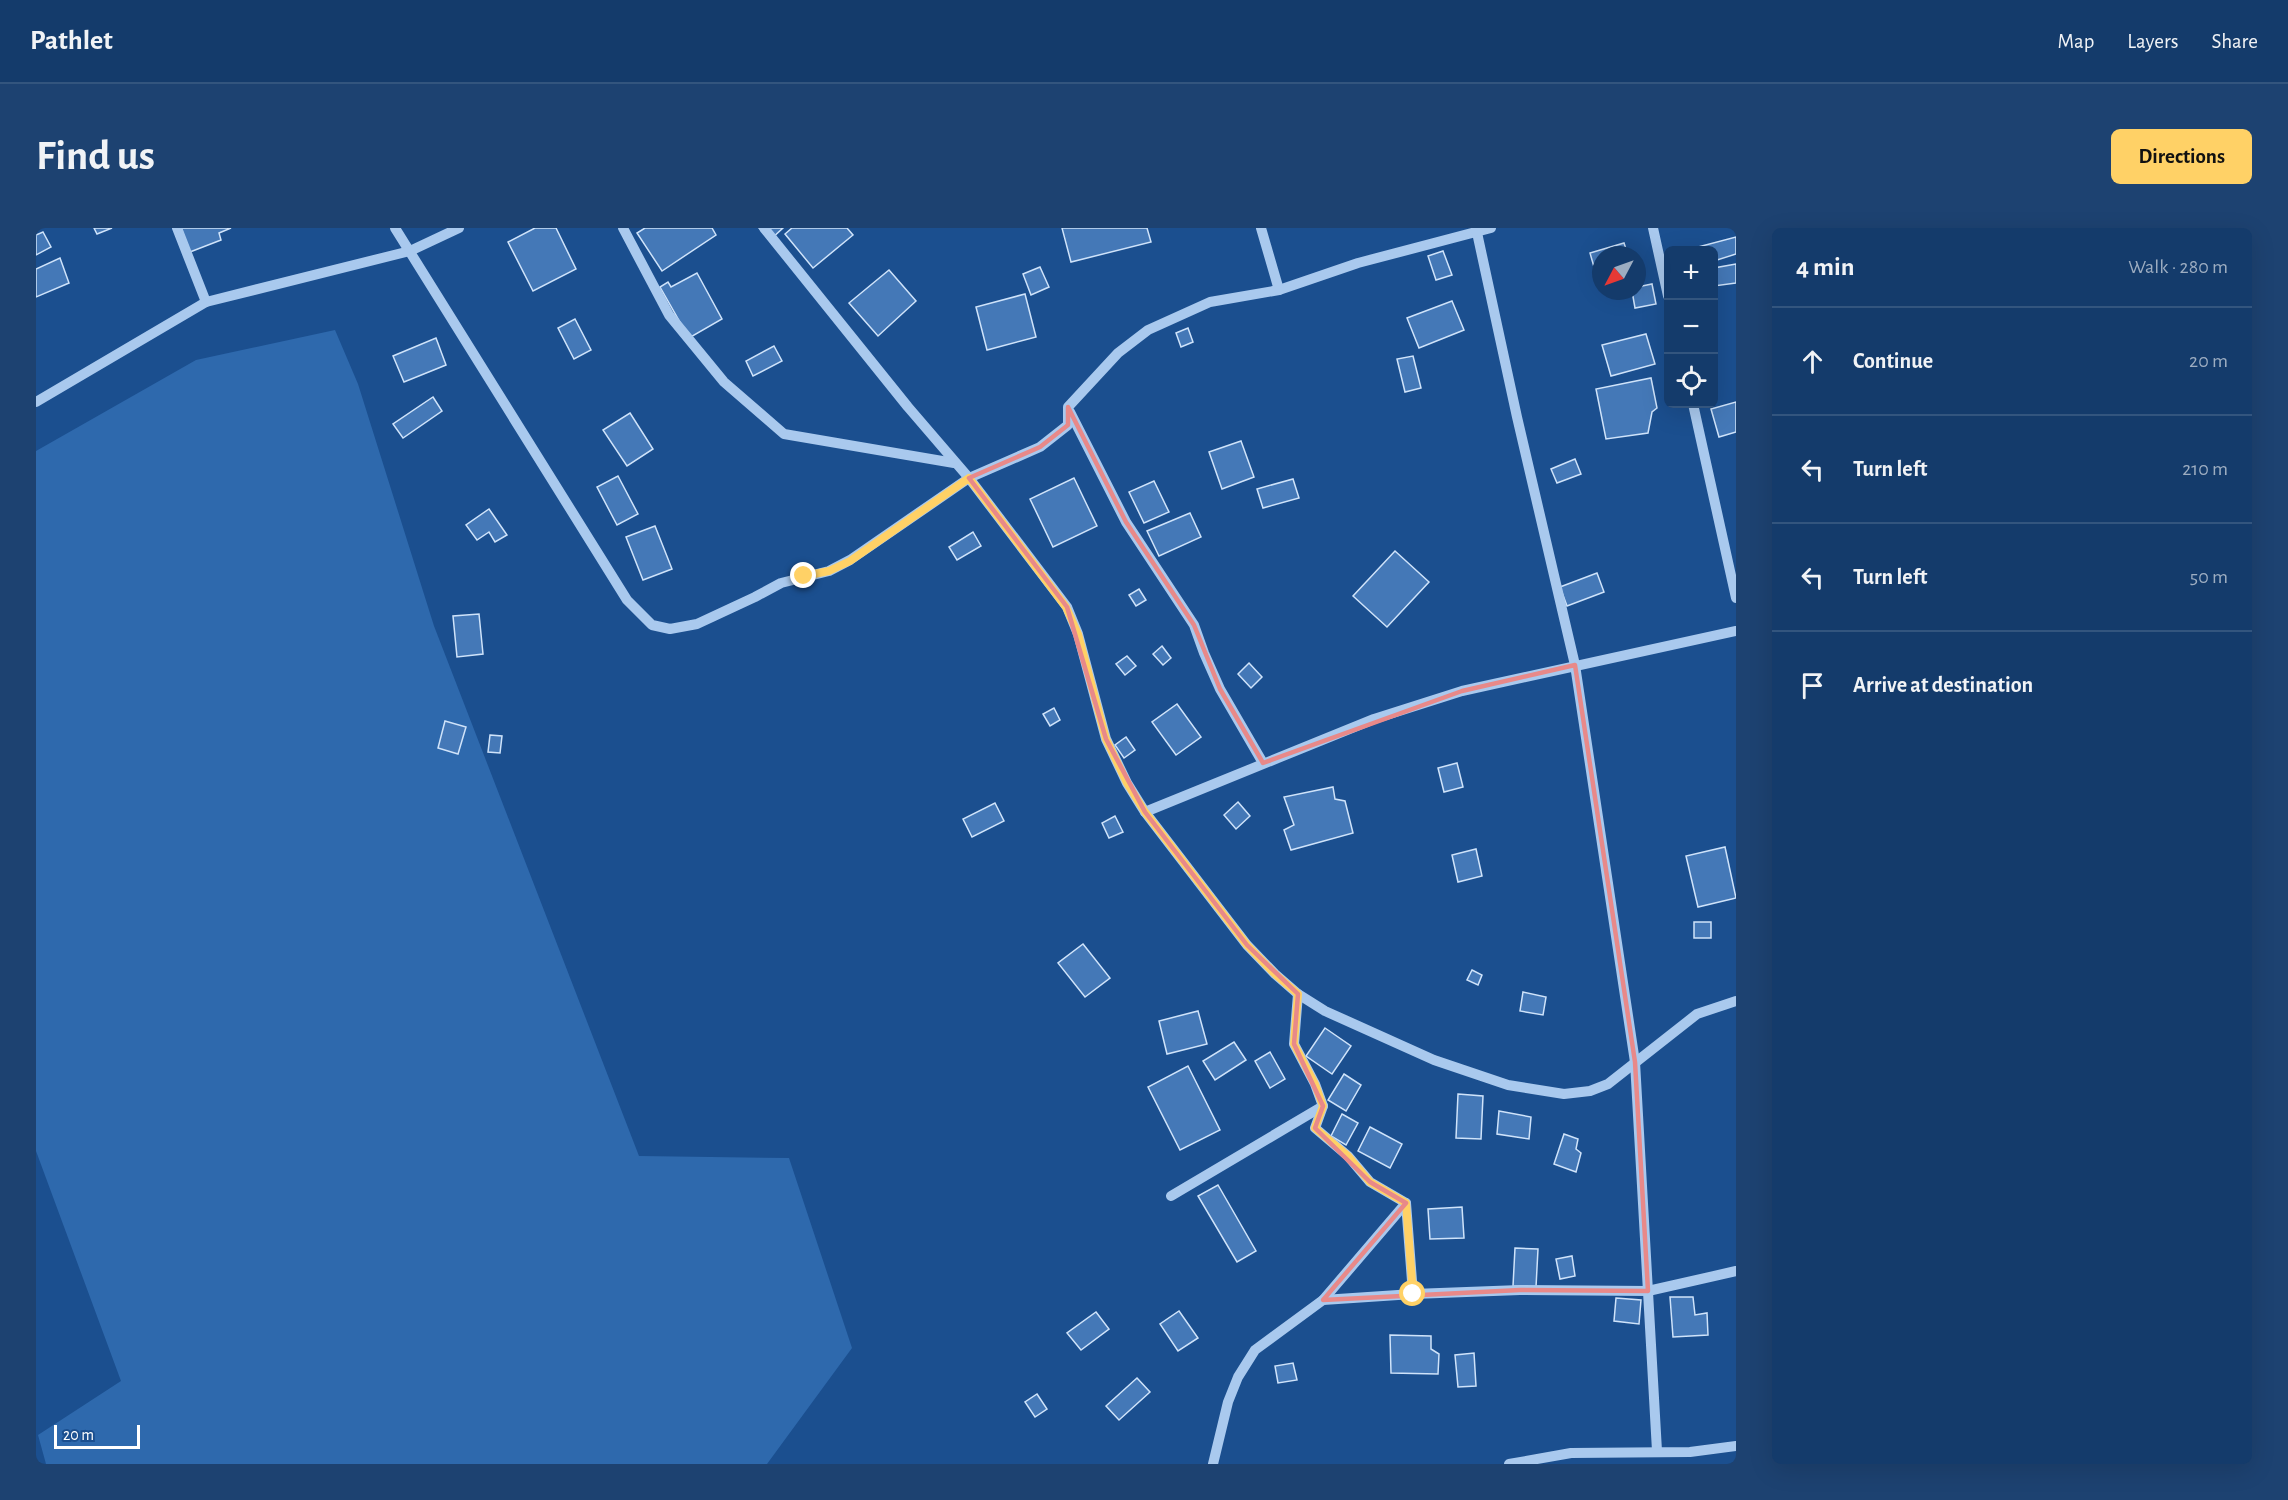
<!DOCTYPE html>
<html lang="en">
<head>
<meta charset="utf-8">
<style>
  body { margin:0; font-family:"Alegreya Sans",sans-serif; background:#1d4271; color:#f1f3f6 }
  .controls { position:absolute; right:18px; top:18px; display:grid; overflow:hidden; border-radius:9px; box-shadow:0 6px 24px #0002 }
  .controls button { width:54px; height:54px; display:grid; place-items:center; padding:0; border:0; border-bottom:2px solid #33557e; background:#143b6b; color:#f1f3f6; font:30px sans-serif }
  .compass { position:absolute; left:1556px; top:18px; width:54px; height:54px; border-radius:50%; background:#143b6b; box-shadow:0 6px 24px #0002; rotate:229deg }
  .scale { position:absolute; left:18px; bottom:15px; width:86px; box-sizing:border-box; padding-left:6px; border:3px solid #fff; border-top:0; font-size:16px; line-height:21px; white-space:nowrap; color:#fff; -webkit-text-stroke:4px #1b4f8f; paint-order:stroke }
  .stop { position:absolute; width:18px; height:18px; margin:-14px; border:4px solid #ffd166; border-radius:50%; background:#fff }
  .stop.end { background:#ffd166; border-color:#fff; box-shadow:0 2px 6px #0008 }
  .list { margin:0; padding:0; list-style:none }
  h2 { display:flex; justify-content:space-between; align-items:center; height:78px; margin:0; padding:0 24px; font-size:26px }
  h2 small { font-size:20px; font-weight:400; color:#9dadc1 }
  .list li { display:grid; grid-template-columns:39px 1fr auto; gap:18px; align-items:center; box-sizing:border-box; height:108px; padding:0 24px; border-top:2px solid #33557e }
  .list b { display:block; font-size:22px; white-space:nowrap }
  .list em { font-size:20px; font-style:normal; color:#9dadc1 }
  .icon { flex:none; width:33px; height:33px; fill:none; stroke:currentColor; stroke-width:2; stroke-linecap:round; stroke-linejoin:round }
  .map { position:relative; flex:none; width:1700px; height:1236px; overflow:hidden; border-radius:9px }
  header { display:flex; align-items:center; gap:36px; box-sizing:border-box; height:84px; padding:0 30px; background:#143b6b; border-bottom:2px solid #33557e }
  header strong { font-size:28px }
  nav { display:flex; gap:33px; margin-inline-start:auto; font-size:21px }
  .intro { display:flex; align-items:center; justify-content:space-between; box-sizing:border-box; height:144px; padding:0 36px }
  h1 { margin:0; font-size:42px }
  .button { padding:15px 27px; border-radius:9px; background:#ffd166; color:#111; font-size:21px; font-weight:700 }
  main { display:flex; gap:36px; padding:0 36px }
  aside { flex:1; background:#143b6b; border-radius:9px; box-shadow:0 6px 24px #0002 }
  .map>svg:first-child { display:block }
  .green { fill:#2e69ad }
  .building { fill:#4478b7; stroke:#cfe3fa; stroke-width:1.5 }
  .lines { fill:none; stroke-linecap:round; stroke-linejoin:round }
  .minor { stroke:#a9c9ee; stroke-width:10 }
  .route { stroke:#ffd166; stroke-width:8 }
  .marked { fill:none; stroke:#e88989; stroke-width:4.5; stroke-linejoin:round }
</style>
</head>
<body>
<header>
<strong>Pathlet</strong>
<nav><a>Map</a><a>Layers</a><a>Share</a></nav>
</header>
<div class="intro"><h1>Find us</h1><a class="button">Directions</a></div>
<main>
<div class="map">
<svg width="1700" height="1236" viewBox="0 0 1700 1236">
  <rect width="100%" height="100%" fill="#1b4f8f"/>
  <!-- green -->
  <path class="green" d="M299 102 322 156 398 398 603 928 753 930 816 1120 731 1236H10L2 1207 85 1153 0 923V223L160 132Z"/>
  <!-- building -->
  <g class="building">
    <path d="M58 0H76L61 6Z"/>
    <path d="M145 0H195L183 5 185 12 154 24Z"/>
    <path d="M499 0H520L540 41 497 63 472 14Z"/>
    <path d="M609 0H676L680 7 626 43 601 5Z"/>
    <path d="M723 0H747L734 12Z"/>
    <path d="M756 0H811L817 7 777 40 749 6Z"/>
    <path d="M1026 0H1111L1115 14 1035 34Z"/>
    <path d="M7 4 15 19 0 27V7Z"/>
    <path d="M1700 9V26L1678 33V22H1663L1662 19Z"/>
    <path d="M1588 15 1592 27H1565L1564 60 1554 25Z"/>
    <path d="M1407 23 1416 47 1400 52 1392 28Z"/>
    <path d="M24 30 33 55 0 69V41Z"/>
    <path d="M1700 36V55L1678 58V40Z"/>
    <path d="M1004 39 1013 59 995 67 987 46Z"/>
    <path d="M853 42 880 73 842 108 813 75Z"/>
    <path d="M661 45 686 91 653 110 624 59 632 54 635 59Z"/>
    <path d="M1616 56 1620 76 1599 80 1596 63H1601V59Z"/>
    <path d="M989 66 1000 109 951 122 940 79Z"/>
    <path d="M1416 73 1428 102 1383 120 1371 90Z"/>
    <path d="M539 91 555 122 538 131 522 100Z"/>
    <path d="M1152 100 1157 114 1145 119 1140 105Z"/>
    <path d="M1610 106 1619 136 1575 148 1566 117Z"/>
    <path d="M400 110 410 137 368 154 357 128Z"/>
    <path d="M738 118 746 133 717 148 710 133Z"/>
    <path d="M1377 128 1385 160 1369 164 1361 131Z"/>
    <path d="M1615 150 1621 180 1616 184 1612 205 1570 211 1560 161Z"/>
    <path d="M397 169 406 183 367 210 357 196Z"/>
    <path d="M1700 174V204L1683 209 1675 181Z"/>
    <path d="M594 185 617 221 591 238 567 202Z"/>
    <path d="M1205 213 1218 249 1186 261 1173 224Z"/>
    <path d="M1539 231 1545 246 1521 255 1515 241Z"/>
    <path d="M582 248 602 286 581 297 561 259Z"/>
    <path d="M1038 250 1061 298 1017 319 994 271Z"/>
    <path d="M1257 251 1263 270 1227 280 1221 261Z"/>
    <path d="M1118 253 1133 284 1108 295 1093 264Z"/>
    <path d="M453 281 471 307 459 314 453 304 441 312 430 297Z"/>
    <path d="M1154 285 1165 309 1123 328 1111 303Z"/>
    <path d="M619 298 636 341 607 352 590 309Z"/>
    <path d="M937 304 945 318 921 332 913 319Z"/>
    <path d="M1359 323 1393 354 1351 399 1317 368Z"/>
    <path d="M1561 345 1568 364 1531 378 1524 359Z"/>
    <path d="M1103 361 1110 372 1100 378 1093 367Z"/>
    <path d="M443 386 447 426 421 429 417 388Z"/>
    <path d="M1126 418 1135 430 1127 437 1117 426Z"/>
    <path d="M1091 428 1100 438 1089 447 1080 436Z"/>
    <path d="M1213 435 1226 449 1215 460 1202 446Z"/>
    <path d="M1141 476 1165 509 1140 527 1116 494Z"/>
    <path d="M1018 480 1024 492 1014 498 1007 486Z"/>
    <path d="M409 493 430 499 422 526 402 520Z"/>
    <path d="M454 507 466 508 464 525 452 524Z"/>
    <path d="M1090 509 1099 522 1088 530 1079 517Z"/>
    <path d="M1421 535 1427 559 1408 564 1402 540Z"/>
    <path d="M1297 559 1299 571 1309 573 1317 605 1255 622 1248 602 1258 597 1248 569Z"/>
    <path d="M1202 574 1214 588 1200 601 1188 587Z"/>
    <path d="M959 575 968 593 936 609 927 591Z"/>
    <path d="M1079 588 1087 604 1073 610 1066 595Z"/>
    <path d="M1689 619 1700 670 1662 679 1650 628Z"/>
    <path d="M1440 621 1446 648 1422 654 1416 627Z"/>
    <rect x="1658" y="694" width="17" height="16"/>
    <path d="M1047 716 1074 750 1049 769 1022 735Z"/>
    <path d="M1436 742 1446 747 1442 757 1431 752Z"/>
    <path d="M1487 764 1510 769 1507 787 1484 783Z"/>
    <path d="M1162 783 1171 816 1131 826 1123 793Z"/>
    <path d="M1289 800 1315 818 1296 846 1270 828Z"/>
    <path d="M1198 814 1210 832 1179 852 1167 833Z"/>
    <path d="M1234 824 1249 851 1234 860 1219 833Z"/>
    <path d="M1152 838 1184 902 1144 922 1112 859Z"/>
    <path d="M1308 846 1325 857 1310 883 1292 872Z"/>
    <path d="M1422 866 1447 868 1445 911 1420 910Z"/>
    <path d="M1463 883 1495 889 1493 911 1461 906Z"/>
    <path d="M1306 886 1322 895 1310 917 1295 908Z"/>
    <path d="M1334 899 1366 916 1354 940 1322 923Z"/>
    <path d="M1528 906 1542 911 1540 921 1545 925 1540 944 1518 936Z"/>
    <path d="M1182 957 1220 1023 1201 1034 1162 968Z"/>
    <path d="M1426 979 1428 1010 1394 1011 1392 981Z"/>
    <path d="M1479 1020 1502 1021 1500 1059 1477 1058Z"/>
    <path d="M1536 1028 1539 1048 1524 1051 1520 1031Z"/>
    <path d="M1634 1069H1657L1659 1087 1671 1085 1672 1107 1637 1109Z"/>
    <path d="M1580 1070 1605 1072 1603 1096 1578 1093Z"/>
    <path d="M1143 1083 1162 1110 1142 1123 1124 1096Z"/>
    <path d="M1060 1084 1073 1101 1045 1122 1031 1105Z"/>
    <path d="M1354 1107 1395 1108V1121L1403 1126 1402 1146 1355 1145Z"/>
    <path d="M1438 1125 1440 1158 1422 1159 1419 1127Z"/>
    <path d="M1257 1135 1261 1152 1242 1155 1239 1138Z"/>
    <path d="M1101 1150 1114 1164 1083 1192 1070 1178Z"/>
    <path d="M1001 1166 1011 1181 999 1189 989 1174Z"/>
  </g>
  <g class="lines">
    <!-- minor -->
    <g class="minor">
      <path d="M141 0 170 74"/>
      <path d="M359 0 591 372 616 397 634 401 661 396 719 369 745 355 793 343 814 332 933 250 1004 219 1032 197V179L1082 125 1112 102 1174 74 1243 62 1322 35 1455 0"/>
      <path d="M587 0 633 87 688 154 748 206 918 235"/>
      <path d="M728 0 872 179 933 250 1031 379 1042 406 1070 511 1091 555 1109 584 1211 717 1239 746 1262 766 1289 783 1398 832 1472 857 1528 866 1554 863 1572 856 1661 786 1700 773"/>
      <path d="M1225 0 1243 62"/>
      <path d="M1440 0 1481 189 1539 437 1599 834 1621 1223"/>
      <path d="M1617 0 1632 68"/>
      <path d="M0 174 170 74 374 23 423 0"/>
      <path d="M1657 176 1700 370"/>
      <path d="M1034 184 1090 294 1158 397 1168 425 1184 461 1227 535"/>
      <path d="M1109 584 1338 491 1426 463 1700 403"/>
      <path d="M1262 766 1258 816 1279 856 1287 878 1279 900 1312 928 1334 954 1370 975 1377 1066"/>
      <path d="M1135 968 1287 878"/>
      <path d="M1287 1072 1370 975"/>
      <path d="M1177 1236 1192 1174 1202 1149 1219 1122 1287 1072 1377 1066 1484 1062 1612 1063 1700 1043"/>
      <path d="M1473 1236 1535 1225 1654 1224 1700 1218"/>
    </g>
  </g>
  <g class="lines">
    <!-- route -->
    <path class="route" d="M768 348 793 343 814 333 933 250 1030 379 1042 406 1070 511 1091 555 1109 584 1211 717 1239 746 1262 766 1258 816 1279 856 1287 878 1279 900 1312 928 1334 954 1370 975 1377 1066"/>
  </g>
  <!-- marked area -->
  <path class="marked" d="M1032 179 1090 294 1158 397 1184 461 1227 535 1426 463 1539 437 1599 834 1612 1063 1484 1062 1287 1072 1370 975 1334 954 1279 900 1287 878 1258 816 1262 766 1211 717 1109 584 1070 511 1031 379 933 250 1004 219 1032 197Z"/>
</svg>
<div class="controls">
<button>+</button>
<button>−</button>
<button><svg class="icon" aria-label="locate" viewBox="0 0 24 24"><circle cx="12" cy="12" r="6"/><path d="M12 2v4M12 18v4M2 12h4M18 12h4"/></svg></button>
</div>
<svg class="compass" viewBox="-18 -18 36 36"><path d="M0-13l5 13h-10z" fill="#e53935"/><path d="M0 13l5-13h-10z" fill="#9dadc1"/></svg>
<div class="scale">20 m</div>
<div class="stop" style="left:1377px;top:1066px"></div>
<div class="stop end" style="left:768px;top:348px"></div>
</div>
<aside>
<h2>4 min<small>Walk · 280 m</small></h2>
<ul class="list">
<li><svg class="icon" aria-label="ahead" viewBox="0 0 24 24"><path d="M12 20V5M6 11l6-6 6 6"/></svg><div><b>Continue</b></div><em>20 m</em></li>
<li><svg class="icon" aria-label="left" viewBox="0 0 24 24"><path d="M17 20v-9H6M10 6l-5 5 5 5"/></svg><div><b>Turn left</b></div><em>210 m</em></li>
<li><svg class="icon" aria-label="left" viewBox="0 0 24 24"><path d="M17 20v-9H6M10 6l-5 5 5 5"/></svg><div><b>Turn left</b></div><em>50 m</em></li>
<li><svg class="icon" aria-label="arrive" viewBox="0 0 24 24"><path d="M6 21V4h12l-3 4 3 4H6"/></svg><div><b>Arrive at destination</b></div></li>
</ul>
</aside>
</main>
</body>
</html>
